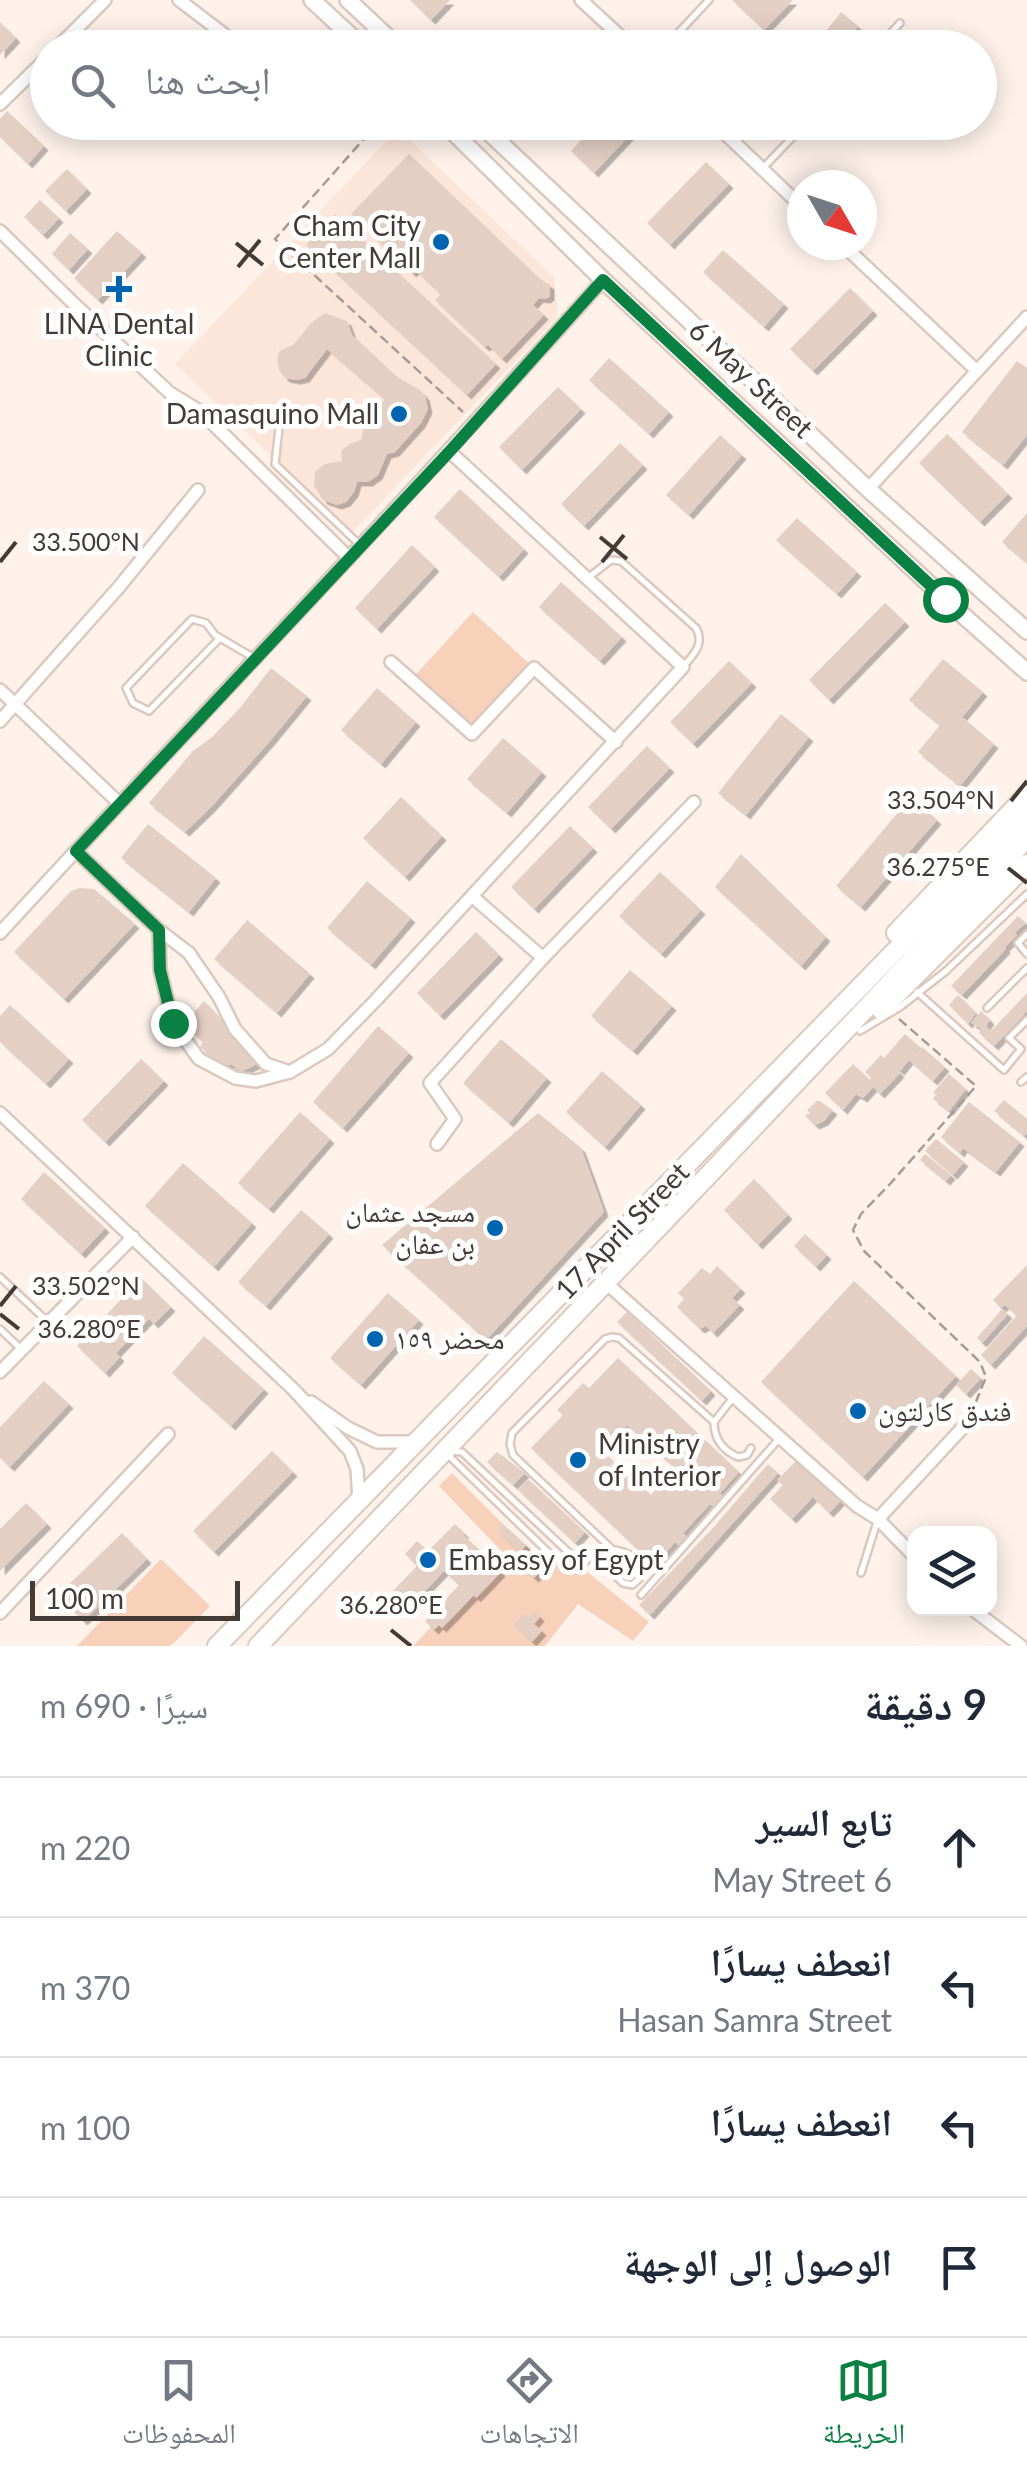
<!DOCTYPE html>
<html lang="ar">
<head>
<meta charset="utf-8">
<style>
  body { margin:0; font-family:Lato,"Noto Naskh Arabic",sans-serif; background:#f2f2f3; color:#1f2937; direction:rtl }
  .controls { position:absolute; right:30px; bottom:30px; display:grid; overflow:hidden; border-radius:20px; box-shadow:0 5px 25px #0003 }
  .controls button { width:90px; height:90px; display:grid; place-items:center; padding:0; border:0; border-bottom:2px solid #e0e1e3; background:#fff; color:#1f2937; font:50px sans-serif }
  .compass { position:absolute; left:787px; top:170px; width:90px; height:90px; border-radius:50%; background:#fff; box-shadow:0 5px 25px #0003; rotate:129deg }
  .scale { position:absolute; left:30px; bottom:25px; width:210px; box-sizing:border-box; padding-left:10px; border:5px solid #433b36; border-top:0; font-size:28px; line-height:35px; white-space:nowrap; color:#433b36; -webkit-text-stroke:8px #fff; paint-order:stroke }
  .stop { position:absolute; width:30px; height:30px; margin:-22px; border:8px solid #0b8043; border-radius:50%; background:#fff }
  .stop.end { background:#0b8043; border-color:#fff; box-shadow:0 2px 10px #0008 }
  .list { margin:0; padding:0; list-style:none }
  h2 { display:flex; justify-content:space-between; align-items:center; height:130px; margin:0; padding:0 40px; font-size:42px }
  h2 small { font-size:32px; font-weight:400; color:#747a83 }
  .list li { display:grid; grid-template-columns:65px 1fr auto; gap:30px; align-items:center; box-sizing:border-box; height:140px; padding:0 40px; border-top:2px solid #e0e1e3 }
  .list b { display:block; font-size:38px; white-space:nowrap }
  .list p { margin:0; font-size:32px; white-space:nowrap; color:#747a83 }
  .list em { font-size:32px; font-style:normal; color:#747a83 }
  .icon { flex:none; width:55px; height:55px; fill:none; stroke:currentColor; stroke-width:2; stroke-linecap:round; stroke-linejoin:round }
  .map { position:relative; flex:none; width:1027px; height:1646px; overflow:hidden; direction:ltr }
  .search { position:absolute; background:#fff; box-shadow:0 5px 25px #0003; left:30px; right:30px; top:30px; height:110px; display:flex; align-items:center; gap:25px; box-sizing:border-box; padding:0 35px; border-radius:55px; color:#747a83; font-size:38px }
  .sheet { height:690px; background:#fff }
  nav { display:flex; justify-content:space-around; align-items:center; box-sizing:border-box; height:140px; border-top:2px solid #e0e1e3; background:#fff; font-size:28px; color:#747a83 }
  nav a { display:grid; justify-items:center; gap:5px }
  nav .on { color:#0b8043 }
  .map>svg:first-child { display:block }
  .built { fill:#fce6da }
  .green { fill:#f8d1ba }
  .building { fill:#e3cfc4; fill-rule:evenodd; filter:url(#shadow) }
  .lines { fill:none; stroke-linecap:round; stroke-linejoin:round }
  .service-casing { stroke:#dcc9be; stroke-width:10 }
  .minor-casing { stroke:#dcc9be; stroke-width:16 }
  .secondary-casing { stroke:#dcc9be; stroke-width:20 }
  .primary-casing { stroke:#dcc9be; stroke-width:22 }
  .path { stroke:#a69c96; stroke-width:2.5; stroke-dasharray:10 5; stroke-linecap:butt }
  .service { stroke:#fff; stroke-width:5 }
  .minor { stroke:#fff; stroke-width:11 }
  .secondary { stroke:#fff; stroke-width:15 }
  .primary { stroke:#fff; stroke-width:18 }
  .route { stroke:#0b8043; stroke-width:12 }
  .ticks { fill:none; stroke:#433b36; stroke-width:4 }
  .poi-dot { fill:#0164b0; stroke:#fff; stroke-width:4 }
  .labels { text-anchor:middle; stroke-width:10; stroke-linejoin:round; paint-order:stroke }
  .poi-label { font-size:28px; fill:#433b36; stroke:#fff; text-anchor:start }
  .street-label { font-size:28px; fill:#433b36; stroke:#fff }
  .ticks-label { font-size:25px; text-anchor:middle; fill:#433b36; stroke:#fff; stroke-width:10; stroke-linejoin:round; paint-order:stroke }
</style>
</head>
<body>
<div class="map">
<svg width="1027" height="1646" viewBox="0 0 1027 1646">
  <defs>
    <filter id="shadow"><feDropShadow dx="4.5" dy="4.5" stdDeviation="0" flood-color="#0004"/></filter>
  </defs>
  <rect width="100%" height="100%" fill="#fef2eb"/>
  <!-- built -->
  <path class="built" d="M398 129 554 277 558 316 352 533 175 364Z"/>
  <!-- green -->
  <g class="green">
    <path d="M473 612 534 668 472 734 411 680Z"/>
    <path d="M452 1473 503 1524 497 1531 520 1552 526 1545 535 1554 522 1567 534 1578 547 1565 564 1553 649 1622 633 1641 578 1604 545 1646H413L431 1627 439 1625 442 1628 474 1595 477 1597 511 1561 439 1486Z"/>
    <path d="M161 1559 210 1606 171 1646H77Z"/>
  </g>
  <!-- building -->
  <g class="building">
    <path d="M410 0H450L431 20Z"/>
    <path d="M732 0H793L764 30Z"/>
    <path d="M841 12 858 26 840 48H813Z"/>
    <path d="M0 22 16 38 0 55Z"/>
    <path d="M7 111 44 146 28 164 0 137V119Z"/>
    <path d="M598 122H642L594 173 571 151Z"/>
    <path d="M409 154 540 279 550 285V296L546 299 539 298 533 305 544 315 502 359 488 345 485 347 435 300 441 294 415 270 412 273 351 214Z"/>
    <path d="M706 162 729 184 670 245 647 223Z"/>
    <path d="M67 169 87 189 66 211 45 191Z"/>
    <path d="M40 200 59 218 43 235 24 217Z"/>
    <path d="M335 214 496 364 467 395 306 245Z"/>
    <path d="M117 231 142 253 98 300 74 278Z"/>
    <path d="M70 233 88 249 69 270 52 254Z"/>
    <path d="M723 250 784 304 764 327 703 272Z"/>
    <path d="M850 288 873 311 813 371 790 349Z"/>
    <path d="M325 313 347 321 352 335 396 376 420 390 425 396 428 409 421 423 395 452 387 454 378 475 368 482H357L354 492 346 502 337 505 323 500 314 486 315 472 325 464 342 461 341 451 349 444 361 440 366 418 385 399 327 349 305 378 296 380 285 378 279 370 277 360 279 351 293 345 311 323Z"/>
    <path d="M609 358 669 412 649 434 589 380Z"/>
    <path d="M1017 361 1027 368V435L1003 465 962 432Z"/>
    <path d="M558 387 581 409 522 470 499 447Z"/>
    <path d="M947 434 1008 494 980 522 919 463Z"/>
    <path d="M720 435 742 455 689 515 666 495Z"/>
    <path d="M620 443 643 465 584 526 561 504Z"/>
    <path d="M460 489 524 549 499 577 434 517Z"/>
    <path d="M1027 513V563L1002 542Z"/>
    <path d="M797 518 857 572 837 594 776 540Z"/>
    <path d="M412 545 435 567 377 629 355 608Z"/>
    <path d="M561 582 622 637 600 661 539 607Z"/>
    <path d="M885 603 905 622 829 700 809 680Z"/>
    <path d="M943 659 983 692 962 717 994 744 960 786 918 752 940 725 909 700Z"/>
    <path d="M729 661 752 683 693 744 670 722Z"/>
    <path d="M271 668 307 696 270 741 211 807 185 832 149 803 193 751 211 738 240 708Z"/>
    <path d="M377 688 416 722 381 764 341 730Z"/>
    <path d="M781 714 809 737 746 815 718 793Z"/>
    <path d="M503 738 542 772 507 813 467 779Z"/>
    <path d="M647 746 670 768 611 829 588 807Z"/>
    <path d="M401 797 442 836 405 877 363 838Z"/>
    <path d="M911 797 937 820 861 907 836 886Z"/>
    <path d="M148 824 216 878 189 912 121 858Z"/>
    <path d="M570 826 593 848 534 909 511 887Z"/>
    <path d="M741 854 826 937 801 966 715 887Z"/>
    <path d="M660 872 701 910 661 954 619 916Z"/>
    <path d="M367 881 411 918 371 965 327 928Z"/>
    <path d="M80 888 94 889 135 924 64 999 14 952 71 891Z"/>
    <path d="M1018 916 1026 923 1014 933 1017 935 1005 947 1006 949 962 995 951 986Z"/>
    <path d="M247 920 310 974 277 1013 214 959Z"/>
    <path d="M476 932 499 955 440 1016 417 993Z"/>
    <path d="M630 970 672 1006 633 1051 591 1016Z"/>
    <path d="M1027 993V1011L994 1046 979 1033 982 1029 971 1023 981 1011 990 1020 986 1026 991 1031Z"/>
    <path d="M958 995 976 1013 968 1024 949 1005Z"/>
    <path d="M204 1001 258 1058 259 1063 242 1071 231 1064 225 1066 200 1047 203 1042 184 1024Z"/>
    <path d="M10 1005 69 1059 46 1084 0 1042V1016Z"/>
    <path d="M378 1026 409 1053 343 1128 313 1102Z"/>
    <path d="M905 1034 920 1047 912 1058 922 1047 945 1067 933 1081 909 1060 900 1071 890 1063 900 1073 880 1094 873 1087 863 1098 856 1094 843 1110 825 1093 853 1064 870 1080 872 1078 865 1072 881 1055 884 1058Z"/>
    <path d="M501 1039 547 1078 509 1123 463 1083Z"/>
    <path d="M141 1059 164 1081 105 1142 82 1120Z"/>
    <path d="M602 1071 641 1105 605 1147 566 1112Z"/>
    <path d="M949 1074 966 1089 949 1111 933 1099 936 1094 933 1093Z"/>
    <path d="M818 1100 833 1110 824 1121 815 1125 805 1116 810 1113 807 1110Z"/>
    <path d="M1004 1100 1027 1119V1133L1024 1136 994 1111Z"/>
    <path d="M969 1102 1020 1142 996 1172 963 1148 960 1153 941 1137Z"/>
    <path d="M300 1112 330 1139 269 1209 238 1183Z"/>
    <path d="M538 1113 581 1148 604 1212 486 1340 382 1245Z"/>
    <path d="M936 1139 964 1162 953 1175 925 1151Z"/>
    <path d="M925 1154 951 1175 946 1181 920 1160Z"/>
    <path d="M183 1163 252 1223 214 1267 145 1206Z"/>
    <path d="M44 1172 105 1228 81 1254 21 1199Z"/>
    <path d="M754 1179 788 1215 758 1245 724 1210Z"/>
    <path d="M301 1210 329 1234 266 1306 238 1282Z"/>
    <path d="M805 1234 827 1255 816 1267 794 1246Z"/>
    <path d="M1027 1265V1326L991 1365 981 1355 1017 1315 1005 1305 1001 1308 993 1300Z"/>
    <path d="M717 1266 741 1289 732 1298 740 1305 713 1333 706 1326 700 1329 677 1307 684 1299 678 1293 702 1268 710 1274Z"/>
    <path d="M141 1278 171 1307 154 1324 149 1319 116 1353 120 1357 105 1373 77 1346Z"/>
    <path d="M854 1281 956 1376 863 1477 761 1382Z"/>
    <path d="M388 1293 419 1320 361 1385 330 1358Z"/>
    <path d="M1002 1309 1008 1314 982 1343 977 1338Z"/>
    <path d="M627 1312 711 1391 702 1401 617 1322Z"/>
    <path d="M204 1336 264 1389 231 1426 172 1373Z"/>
    <path d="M618 1358 739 1472 720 1493 724 1498 716 1508 710 1504 683 1533 688 1538 680 1546 675 1542 654 1565 531 1448 563 1415 557 1410 583 1383 589 1388ZM627 1425 675 1468 651 1495 603 1452Z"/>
    <path d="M971 1369 981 1378 966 1394 956 1385Z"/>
    <path d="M44 1381 69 1404 10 1467 0 1458V1427Z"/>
    <path d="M272 1451 293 1472 214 1552 193 1531Z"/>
    <path d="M497 1452 525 1473 513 1485 487 1462Z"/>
    <path d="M799 1458 842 1499 829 1513 813 1497 792 1519 770 1499 783 1485 777 1480Z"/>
    <path d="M768 1464 778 1473 650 1615 639 1605 712 1529Z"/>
    <path d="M528 1479 585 1532 575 1543 518 1490Z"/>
    <path d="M26 1503 47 1524 0 1571V1529Z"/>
    <path d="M455 1524 465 1534 463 1535 491 1560 501 1572 476 1598 474 1595 442 1628 439 1625 434 1630 425 1621 459 1585 444 1571 403 1614 386 1598 417 1566 405 1554 417 1541 428 1551Z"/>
    <path d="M503 1524 526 1545 520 1552 497 1531Z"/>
    <path d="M122 1533 147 1559 83 1621 58 1595Z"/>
    <path d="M535 1554 547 1565 534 1578 522 1567Z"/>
    <path d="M534 1611 540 1617 534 1624 542 1631 532 1642 514 1625 523 1614 528 1618Z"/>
  </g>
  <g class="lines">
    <!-- service casing -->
    <g class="service-casing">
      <g id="service">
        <path d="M681 31 699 48"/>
        <path d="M664 48 709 0"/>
        <path d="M877 48 900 23"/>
        <path d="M778 122 793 137"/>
        <path d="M764 167 807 122"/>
        <path d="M280 419 275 464 360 545"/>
        <path d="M589 577 611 560 621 561 696 628C705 644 694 654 683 667"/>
        <path d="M220 638 149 711 133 703 126 688 192 619 206 623 215 635 254 658"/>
        <path d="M1027 934 1018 943 1027 954"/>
        <path d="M917 992 1004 1070 1021 1049 1009 1038 1027 1020"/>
        <path d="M987 1008 1027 968"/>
        <path d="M860 1031 900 1007 946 971 1027 894"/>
        <path d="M1021 1082 1027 1077"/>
        <path d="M0 1277 48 1322"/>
        <path d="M0 1329 20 1348"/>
        <path d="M732 1399 714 1422C714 1439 722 1450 738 1457L747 1455 751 1448"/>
        <path d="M452 1451 462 1452 582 1565C585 1562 592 1554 596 1553 614 1545 635 1553 643 1569L639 1579 632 1585 623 1583 609 1570"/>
        <path d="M446 1453 548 1552"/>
        <path d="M614 1551 513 1455 510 1444 512 1433 605 1339 612 1337 619 1338 714 1422"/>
        <path d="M861 1573 877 1522"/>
        <path d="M641 1595 778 1440"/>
      </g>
    </g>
    <!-- minor casing -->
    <g class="minor-casing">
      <g id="minor">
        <path d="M179 0 242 48"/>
        <path d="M581 0 633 48"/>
        <path d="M57 48 105 0"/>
        <path d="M0 104 48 57"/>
        <path d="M713 122 802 207"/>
        <path d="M0 231 70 300 170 393 201 412 348 557"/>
        <path d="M843 245 977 371"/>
        <path d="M868 489 1027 317"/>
        <path d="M391 662 472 734 534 668 616 742"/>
        <path d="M0 690 119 803"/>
        <path d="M0 721 119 587 198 490"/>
        <path d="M76 851 159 930 189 953 219 997 235 1029 266 1064 290 1072"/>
        <path d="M473 897 543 958"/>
        <path d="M159 930 160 970 173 1023 199 1059 235 1078 256 1081 290 1072 328 1049 375 1001 683 667 449 451"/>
        <path d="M0 933C200 715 406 501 603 280"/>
        <path d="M0 1113 294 1390 350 1451 357 1469 359 1501"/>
        <path d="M437 1144 455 1119 430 1083 543 958 694 802"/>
        <path d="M605 1282 857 1506 878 1519 966 1424"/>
        <path d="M0 1372 133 1237"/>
        <path d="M311 1402 348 1428 377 1442H415"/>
        <path d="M878 1519 914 1556"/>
        <path d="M971 1608 1021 1646"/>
        <path d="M0 1613 168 1434"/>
      </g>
    </g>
    <!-- secondary casing -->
    <g class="secondary-casing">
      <g id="secondary">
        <path d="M312 0 364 48"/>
        <path d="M348 0 399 48"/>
        <path d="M443 122 603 280 956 609 1027 672"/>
        <path d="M478 122 868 489 1027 631"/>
      </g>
    </g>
    <!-- primary casing -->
    <g class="primary-casing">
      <g id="primary">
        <path d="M896 933 1027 795"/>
        <path d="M881 1010 1027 864"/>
        <path d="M217 1646 1027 816"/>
        <path d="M258 1646 718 1165 1027 838"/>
      </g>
    </g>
    <!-- path -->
    <g class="path">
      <path d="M379 122 275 239 463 412"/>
      <path d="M899 1019 976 1086 890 1184 861 1214 853 1230 864 1251 980 1362 986 1377 971 1414"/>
    </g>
    <!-- service -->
    <use href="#service" class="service"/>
    <!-- minor -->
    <use href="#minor" class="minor"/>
    <!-- secondary -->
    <use href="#secondary" class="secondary"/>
    <!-- primary -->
    <use href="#primary" class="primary"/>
  </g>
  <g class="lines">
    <!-- route -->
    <path class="route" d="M173 1023 160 970 159 930 76 851 450 451 603 280 945 599"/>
  </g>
  <!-- ticks -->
  <path class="ticks" d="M236 243 263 265M238 267 260 240M600 537 627 559M0 562 16 542M602 562 624 535M1011 801 1027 781M1008 868 1027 883M0 1306 16 1286M0 1314 19 1329M391 1630 411 1646"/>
  <!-- markers -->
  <g class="poi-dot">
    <circle cx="441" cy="242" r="10"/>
    <path d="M114 274h10v10h10v10h-10v10h-10v-10h-10v-10h10z"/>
    <circle cx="399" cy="414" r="10"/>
    <circle cx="495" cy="1228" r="10"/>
    <circle cx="375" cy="1339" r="10"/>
    <circle cx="858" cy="1411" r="10"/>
    <circle cx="578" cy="1460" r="10"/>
    <circle cx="428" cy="1560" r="10"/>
  </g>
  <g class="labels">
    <!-- poi labels -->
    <g class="poi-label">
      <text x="421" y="236" text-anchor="end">Cham City<tspan x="421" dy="32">Center Mall</tspan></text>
      <text x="119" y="334" text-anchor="middle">LINA Dental<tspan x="119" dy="32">Clinic</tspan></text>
      <text x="379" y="424" text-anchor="end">Damasquino Mall</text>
      <text x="475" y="1222" text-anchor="end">مسجد عثمان<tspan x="475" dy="32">بن عفان</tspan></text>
      <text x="395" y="1349">محضر ١٥٩</text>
      <text x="878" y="1421">فندق كارلتون</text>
      <text x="598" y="1454">Ministry<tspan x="598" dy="32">of Interior</tspan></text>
      <text x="448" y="1570">Embassy of Egypt</text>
    </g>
    <!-- street labels -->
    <g class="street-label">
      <text transform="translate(751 379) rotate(43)" y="10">6 May Street</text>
      <text transform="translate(622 1231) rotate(-46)" y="10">17 April Street</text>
    </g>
  </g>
  <g class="ticks-label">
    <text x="86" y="551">33.500°N</text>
    <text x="941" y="809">33.504°N</text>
    <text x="938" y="876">36.275°E</text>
    <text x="86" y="1295">33.502°N</text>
    <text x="89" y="1338">36.280°E</text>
    <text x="391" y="1614">36.280°E</text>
  </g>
</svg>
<div class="controls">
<button><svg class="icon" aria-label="layers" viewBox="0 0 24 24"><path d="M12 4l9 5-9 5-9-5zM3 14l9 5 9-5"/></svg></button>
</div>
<svg class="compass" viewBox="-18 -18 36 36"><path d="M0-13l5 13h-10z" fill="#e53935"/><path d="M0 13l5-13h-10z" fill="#747a83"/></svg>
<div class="scale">100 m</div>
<div class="stop" style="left:945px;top:599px"></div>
<div class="stop end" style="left:173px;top:1023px"></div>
<div class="search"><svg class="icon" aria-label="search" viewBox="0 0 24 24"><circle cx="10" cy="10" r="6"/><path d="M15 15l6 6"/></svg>ابحث هنا</div>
</div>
<section class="sheet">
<h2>9 دقيقة<small>سيرًا · 690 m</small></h2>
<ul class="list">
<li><svg class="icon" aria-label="ahead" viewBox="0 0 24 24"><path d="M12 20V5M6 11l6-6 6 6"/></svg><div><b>تابع السير</b><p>6 May Street</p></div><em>220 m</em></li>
<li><svg class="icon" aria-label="left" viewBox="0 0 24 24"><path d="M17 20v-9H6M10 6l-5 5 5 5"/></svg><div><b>انعطف يسارًا</b><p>Hasan Samra Street</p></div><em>370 m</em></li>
<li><svg class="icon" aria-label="left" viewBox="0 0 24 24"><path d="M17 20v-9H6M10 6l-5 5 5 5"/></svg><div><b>انعطف يسارًا</b></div><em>100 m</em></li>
<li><svg class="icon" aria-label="arrive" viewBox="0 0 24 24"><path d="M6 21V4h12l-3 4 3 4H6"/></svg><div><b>الوصول إلى الوجهة</b></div></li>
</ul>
</section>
<nav>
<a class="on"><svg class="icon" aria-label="map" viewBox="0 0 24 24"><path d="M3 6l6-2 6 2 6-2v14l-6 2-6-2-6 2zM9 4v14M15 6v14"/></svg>الخريطة</a>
<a><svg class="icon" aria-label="directions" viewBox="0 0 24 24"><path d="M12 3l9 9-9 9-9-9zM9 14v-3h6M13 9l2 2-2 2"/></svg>الاتجاهات</a>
<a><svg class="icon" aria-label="saved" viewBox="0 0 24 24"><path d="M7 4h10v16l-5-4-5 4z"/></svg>المحفوظات</a>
</nav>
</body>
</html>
